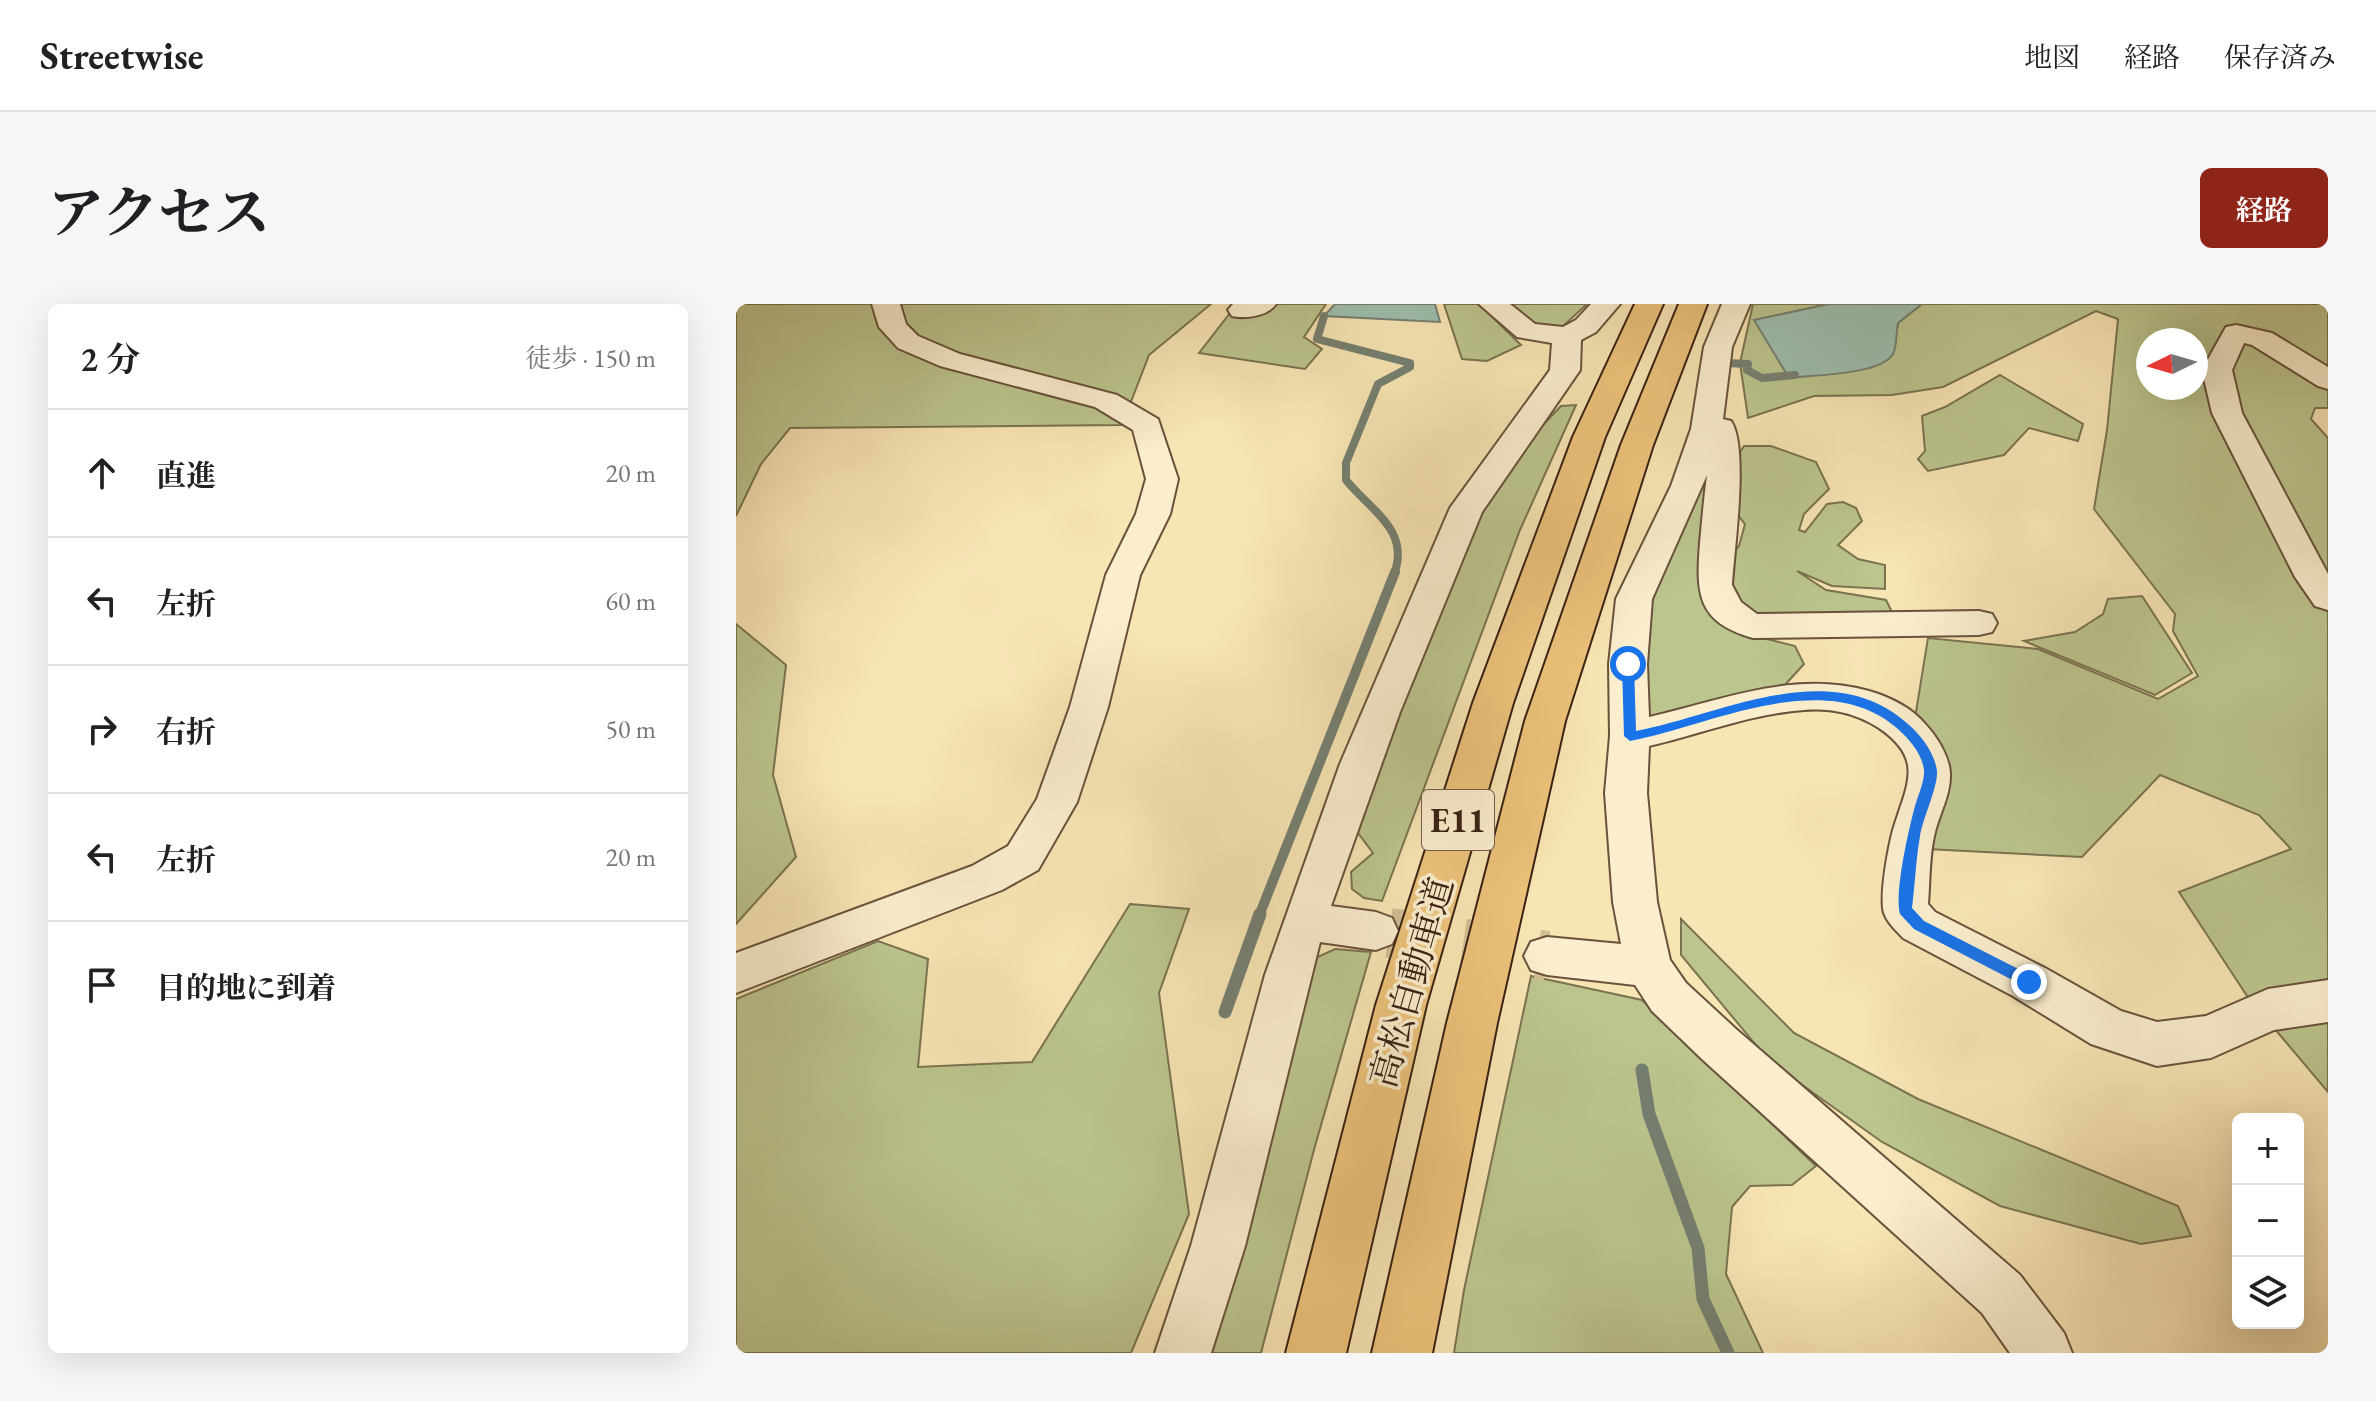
<!DOCTYPE html>
<html lang="ja">
<head>
<meta charset="utf-8">
<style>
  body { margin:0; font-family:"EB Garamond","Noto Serif JP",serif; background:#f6f6f6; color:#202124 }
  .controls { position:absolute; right:24px; bottom:24px; display:grid; overflow:hidden; border-radius:12px; box-shadow:0 8px 32px #0002 }
  .controls button { width:72px; height:72px; display:grid; place-items:center; padding:0; border:0; border-bottom:2px solid #e0e0e0; background:#fff; color:#202124; font:40px sans-serif }
  .compass { position:absolute; left:1400px; top:24px; width:72px; height:72px; border-radius:50%; background:#fff; box-shadow:0 8px 32px #0002; rotate:265deg }
  .stop { position:absolute; width:24px; height:24px; margin:-18px; border:6px solid #1a73e8; border-radius:50%; background:#fff }
  .stop.end { background:#1a73e8; border-color:#fff; box-shadow:0 2px 8px #0008 }
  .list { margin:0; padding:0; list-style:none }
  h2 { display:flex; justify-content:space-between; align-items:center; height:104px; margin:0; padding:0 32px; font-size:34px }
  h2 small { font-size:26px; font-weight:400; color:#757577 }
  .list li { display:grid; grid-template-columns:52px 1fr auto; gap:24px; align-items:center; box-sizing:border-box; height:128px; padding:0 32px; border-top:2px solid #e0e0e0 }
  .list b { display:block; font-size:30px; white-space:nowrap }
  .list em { font-size:26px; font-style:normal; color:#757577 }
  .icon { flex:none; width:44px; height:44px; fill:none; stroke:currentColor; stroke-width:2; stroke-linecap:round; stroke-linejoin:round }
  .map { position:relative; flex:none; width:1592px; height:1049px; overflow:hidden; border-radius:12px }
  header { display:flex; align-items:center; gap:48px; box-sizing:border-box; height:112px; padding:0 40px; background:#fff; border-bottom:2px solid #e0e0e0 }
  header strong { font-size:38px }
  nav { display:flex; gap:44px; margin-inline-start:auto; font-size:28px }
  .intro { display:flex; align-items:center; justify-content:space-between; box-sizing:border-box; height:192px; padding:0 48px }
  h1 { margin:0; font-size:56px }
  .button { padding:20px 36px; border-radius:12px; background:#8f2418; color:#fff; font-size:28px; font-weight:700 }
  main { display:flex; gap:48px; padding:0 48px }
  aside { flex:1; background:#fff; border-radius:12px; box-shadow:0 8px 32px #0002 }
  .map>svg:first-child { display:block }
  .green { fill:#bcc58e; stroke:#7a7351; stroke-width:2; fill-rule:evenodd }
  .water { fill:#9dbfaf; stroke:#758071; stroke-width:2 }
  .lines { fill:none; stroke-linecap:round; stroke-linejoin:round }
  .stream-far2 { stroke:#758071; stroke-width:8 }
  .stream-far1 { stroke:#758071; stroke-width:10 }
  .stream { stroke:#758071; stroke-width:13 }
  .minor-tunnel { stroke:#d2be94; stroke-width:50; stroke-dasharray:50 25; stroke-linecap:butt }
  .minor-casing { stroke:#69523c; stroke-width:4 }
  .motorway-casing { stroke:#392114; stroke-width:4 }
  .minor { fill:#faeece; fill-rule:evenodd }
  .motorway { fill:#ecc27a; fill-rule:evenodd }
  .route { fill:#1a73e8 }
  .labels { text-anchor:middle; stroke-width:7; stroke-linejoin:round; paint-order:stroke }
  .shield { fill:#faeece; stroke:#735e4c; stroke-width:2 }
  .shield-label { font-size:34px; font-weight:bold; fill:#392114 }
  .street-label { font-size:36px; fill:#392114; stroke:#faeece }
</style>
</head>
<body>
<header>
<strong>Streetwise</strong>
<nav><a>地図</a><a>経路</a><a>保存済み</a></nav>
</header>
<div class="intro"><h1>アクセス</h1><a class="button">経路</a></div>
<main>
<aside>
<h2>2 分<small>徒歩 · 150 m</small></h2>
<ul class="list">
<li><svg class="icon" aria-label="ahead" viewBox="0 0 24 24"><path d="M12 20V5M6 11l6-6 6 6"/></svg><div><b>直進</b></div><em>20 m</em></li>
<li><svg class="icon" aria-label="left" viewBox="0 0 24 24"><path d="M17 20v-9H6M10 6l-5 5 5 5"/></svg><div><b>左折</b></div><em>60 m</em></li>
<li><svg class="icon" aria-label="right" viewBox="0 0 24 24"><path d="M7 20v-9h11M14 6l5 5-5 5"/></svg><div><b>右折</b></div><em>50 m</em></li>
<li><svg class="icon" aria-label="left" viewBox="0 0 24 24"><path d="M17 20v-9H6M10 6l-5 5 5 5"/></svg><div><b>左折</b></div><em>20 m</em></li>
<li><svg class="icon" aria-label="arrive" viewBox="0 0 24 24"><path d="M6 21V4h12l-3 4 3 4H6"/></svg><div><b>目的地に到着</b></div></li>
</ul>
</aside>
<div class="map">
<svg width="1592" height="1049" viewBox="0 0 1592 1049">
  <rect width="100%" height="100%" fill="#f8e5b4"/>
  <filter id="stains"><feTurbulence type="fractalNoise" baseFrequency=".0025" numOctaves="4"/><feColorMatrix values="0 0 0 0 .2 0 0 0 0 .09 0 0 0 0 .02 0 0 0 .5 -.17"/></filter>
  <radialGradient id="worn" r=".72"><stop offset=".6" stop-color="#630" stop-opacity="0"/><stop offset="1" stop-color="#630" stop-opacity=".3"/></radialGradient>
  <!-- green -->
  <g class="green">
    <path d="M0 0H475L413 51 386 121 54 124 25 160 0 212Z"/>
    <path d="M501 0H590L568 33 586 45 569 65 463 49Z"/>
    <path d="M708 0H743L785 41 751 57 726 55Z"/>
    <path d="M774 0H851L824 25 797 22Z"/>
    <path d="M1017 0H1093L1019 16 1157 50 1162 19 1186 0H1592V104H1579L1575 115 1592 134V788L1511 692 1443 588 1555 545 1523 511 1424 471 1346 553 1191 545 1179 414 1192 334 1302 345 1422 395 1462 372 1437 327 1439 310 1358 205 1371 126 1382 15 1360 7 1207 83 1156 91 1078 92 1012 114 1004 59ZM1412 36H1460V84H1412Z"/>
    <path d="M1264 71 1347 120 1342 137 1293 124 1268 151 1192 167 1182 155 1189 147 1186 112 1209 103Z"/>
    <path d="M840 101 784 226 646 597 628 594 616 585 615 568 637 549 622 529 631 491 716 274 750 198 804 124 825 102Z"/>
    <path d="M976 142 965 260 1015 331 1059 342 1068 360 1047 383 917 421 904 401 912 287Z"/>
    <path d="M1008 142H1035L1080 158 1093 185 1068 210 1063 226 1069 228 1091 200 1107 198 1120 204 1126 217 1102 241 1122 255 1149 261V285L1096 282 1061 267 1090 286 1150 296 1156 308 1144 312 1013 310 989 291 988 259 1003 242 1009 220 996 204 999 156Z"/>
    <path d="M1406 292 1456 369 1419 391 1288 337 1339 328 1367 310 1372 295Z"/>
    <path d="M0 320 50 361 37 471 60 553 0 620Z"/>
    <path d="M394 600 453 605 423 689 453 910 395 1049H0V695L142 637 192 655 182 763 296 758Z"/>
    <path d="M945 615 1058 729 1182 795 1442 902 1455 932 1405 940 1264 902 1146 838 1034 758 945 651Z"/>
    <path d="M599 645 635 648 579 842 525 1049H472L571 658Z"/>
    <path d="M795 672 906 696 1080 862 1056 881 1014 882 996 903 990 970 1027 1049H718L728 986Z"/>
  </g>
  <!-- water -->
  <g class="water">
    <path d="M599 0H699L704 18 588 12Z"/>
    <path d="M1093 0H1186L1162 19C1160 28 1161 43 1157 50 1145 71 1076 71 1053 74L1018 16Z"/>
  </g>
  <g class="lines">
    <!-- stream-far2 -->
    <g class="stream-far2">
      <path d="M588 12 581 35 674 59V63L642 80 610 159V176C633 205 675 226 658 270"/>
      <path d="M989 59 1012 60 1011 66 1026 74 1059 71"/>
    </g>
    <!-- stream-far1 -->
    <path class="stream-far1" d="M523 612 659 268"/>
    <!-- stream -->
    <g class="stream">
      <path d="M489 708 524 610"/>
      <path d="M906 766 913 810 962 944 967 995 992 1049"/>
    </g>
    <!-- minor-tunnel -->
    <path class="minor-tunnel" d="M653 629 811 652"/>
    <!-- minor casing -->
    <g class="minor-casing">
      <g id="minor">
        <path d="M136 0H164L170 20 182 32 224 50 381 91 422 115 442 175 434 210 404 271 372 403 341 498 302 566 266 586 0 689V649L236 562 272 542 301 495 334 403 370 271 400 210 410 175 397 126 359 103 204 62 162 44 143 23Z"/>
        <path d="M497 0H540C532 12 509 15 496 12L492 6Z"/>
        <path d="M743 0H774L799 20 827 23 840 16 855 0H884L860 28 845 36 844 66 746 208 664 408 595 602 640 608 656 614 662 627 656 640 640 646 584 638 509 942 475 1049H419L455 942 529 671 604 460 714 204 814 66 816 39 781 33Z"/>
        <path d="M986 0H1014L996 43 987 115 995 117C1013 143 998 246 996 281L1005 298 1021 310 1243 307 1256 310 1261 319 1256 328 1243 331 1017 334C961 318 960 290 964 239 966 217 968 194 971 171L916 295 911 360 913 413C987 396 1057 366 1133 387 1154 393 1176 404 1190 421 1201 433 1213 452 1214 469 1215 490 1204 508 1199 528 1193 551 1194 576 1192 600L1199 608 1309 664 1385 707 1421 718 1470 712 1532 685 1592 676V718L1538 726 1475 754 1421 762 1355 740 1277 692 1167 634C1160 626 1148 616 1147 604 1145 584 1152 545 1157 526 1170 482 1190 456 1143 424 1119 409 1096 404 1068 406 1014 410 965 430 913 442L911 489 921 598 934 656 950 679 1001 726 1284 971 1328 1029 1336 1049H1274L1246 1009 967 756 916 707 899 681 811 671 795 666 788 652 795 638 811 633 885 640 877 598 869 489 874 432 873 360 880 295 935 182 955 125 968 43Z"/>
        <path d="M1500 21 1536 29 1592 63V85L1582 82 1516 41 1508 39 1496 66 1506 109 1592 270V306L1579 302 1559 273 1476 109 1466 66 1490 23Z"/>
      </g>
    </g>
    <!-- motorway casing -->
    <g class="motorway-casing">
      <g id="motorway">
        <path d="M899 0H927L869 133 777 399 690 701 610 1049H550L640 701 737 399 837 133Z"/>
        <path d="M943 0H971L917 141 829 417 761 719 696 1049H636L711 719 789 417 885 141Z"/>
      </g>
    </g>
    <!-- minor -->
    <use href="#minor" class="minor"/>
    <!-- motorway -->
    <use href="#motorway" class="motorway"/>
  </g>
  <!-- route -->
  <path class="route" d="M892 356 898 360 900 427C986 411 1095 350 1173 421 1185 431 1199 450 1201 467 1202 483 1187 514 1184 532 1180 555 1179 580 1176 604L1188 617 1298 673V682H1288L1178 625 1164 610C1158 589 1173 524 1179 502 1182 492 1189 476 1188 466 1186 450 1174 436 1163 426 1091 360 974 422 894 437L888 432 886 360Z"/>
  <g class="labels">
    <!-- shield labels -->
    <rect class="shield" x="686" y="486" width="72" height="60" rx="6"/>
    <g class="shield-label">
      <text x="722" y="528">E11</text>
    </g>
    <!-- street labels -->
    <g class="street-label">
      <text transform="translate(675 678) rotate(-74)" y="13">高松自動車道</text>
    </g>
  </g>
  <rect width="100%" height="100%" filter="url(#stains)"/>
  <rect width="100%" height="100%" fill="url(#worn)"/>
</svg>
<div class="controls">
<button>+</button>
<button>−</button>
<button><svg class="icon" aria-label="layers" viewBox="0 0 24 24"><path d="M12 4l9 5-9 5-9-5zM3 14l9 5 9-5"/></svg></button>
</div>
<svg class="compass" viewBox="-18 -18 36 36"><path d="M0-13l5 13h-10z" fill="#e53935"/><path d="M0 13l5-13h-10z" fill="#757577"/></svg>
<div class="stop" style="left:892px;top:360px"></div>
<div class="stop end" style="left:1293px;top:678px"></div>
</div>
</main>
</body>
</html>
